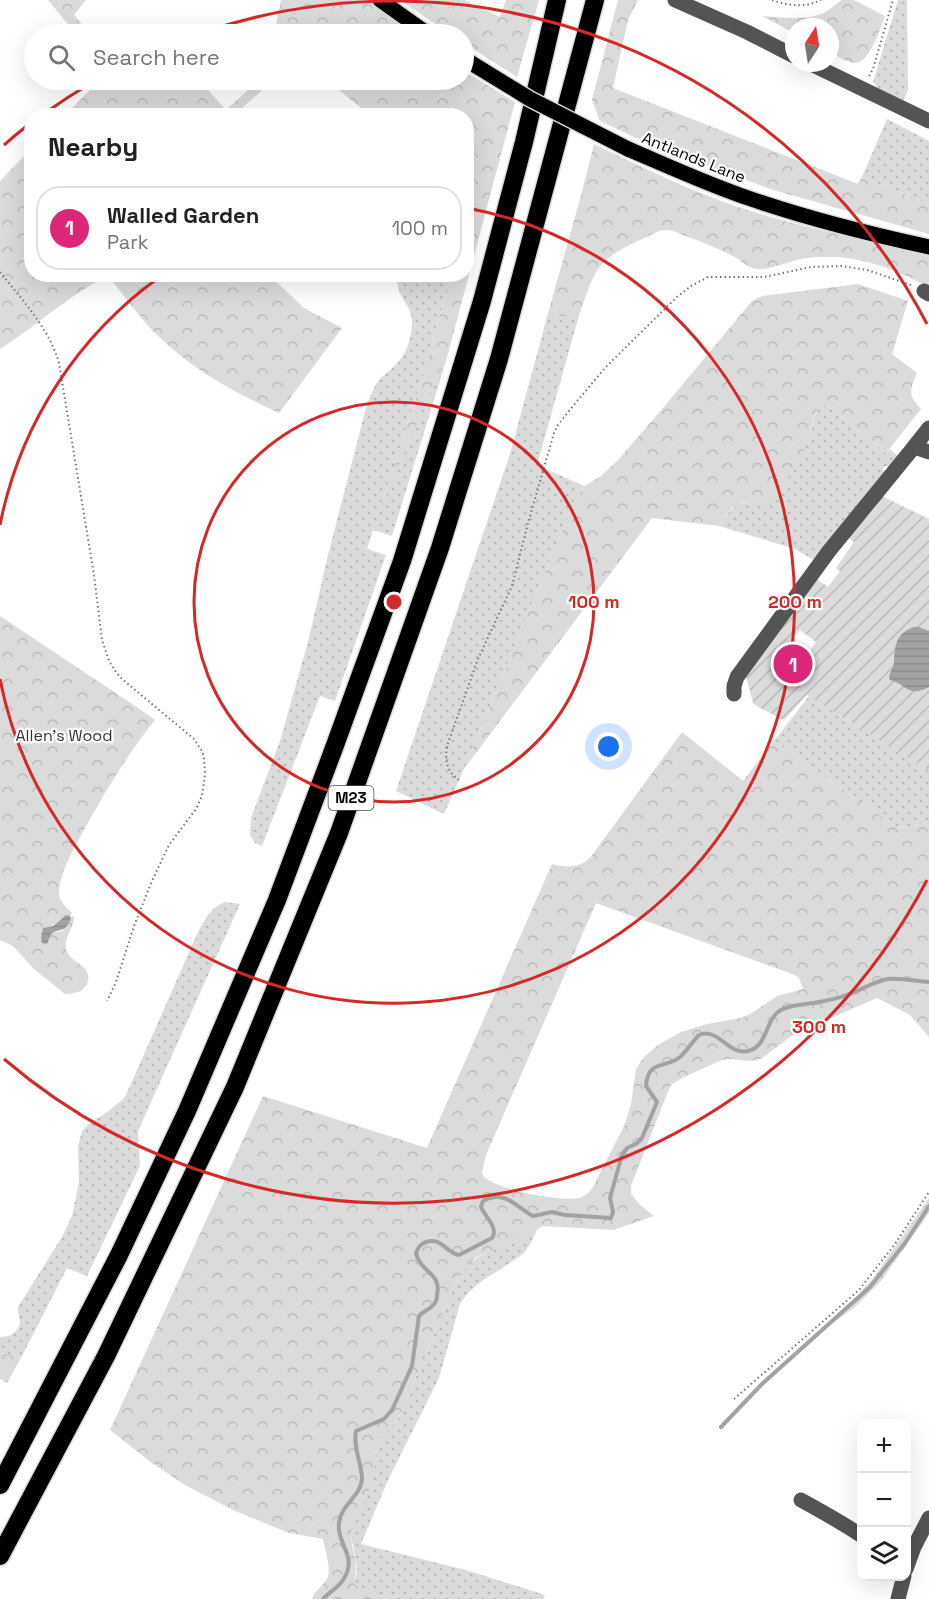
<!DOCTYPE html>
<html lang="en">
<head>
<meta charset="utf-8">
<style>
  body { margin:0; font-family:"Space Grotesk",sans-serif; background:#f2f2f2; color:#202124 }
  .controls { position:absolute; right:18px; bottom:18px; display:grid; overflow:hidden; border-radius:12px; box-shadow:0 6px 24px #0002 }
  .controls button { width:54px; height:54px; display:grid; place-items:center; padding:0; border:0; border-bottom:2px solid #e0e0e0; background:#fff; color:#202124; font:30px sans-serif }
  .compass { position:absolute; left:785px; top:18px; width:54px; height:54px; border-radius:50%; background:#fff; box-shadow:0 6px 24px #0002; rotate:12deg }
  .you { position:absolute; left:609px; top:747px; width:21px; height:21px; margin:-15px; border:4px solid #fff; border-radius:50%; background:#1a73e8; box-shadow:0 0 0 9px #1a73e833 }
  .badge { display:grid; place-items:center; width:39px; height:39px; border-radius:50%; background:#db2777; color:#fff; font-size:20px; font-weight:700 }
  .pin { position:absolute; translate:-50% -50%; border:3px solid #fff; box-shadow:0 2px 6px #0006 }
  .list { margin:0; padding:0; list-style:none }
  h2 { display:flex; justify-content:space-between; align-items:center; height:78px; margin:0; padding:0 24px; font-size:26px }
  h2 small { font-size:20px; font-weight:400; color:#757577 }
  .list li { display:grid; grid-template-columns:39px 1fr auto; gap:18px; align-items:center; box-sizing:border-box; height:84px; margin:0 12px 12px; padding:0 12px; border:2px solid #e0e0e0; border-radius:24px }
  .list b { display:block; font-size:22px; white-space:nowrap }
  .list p { margin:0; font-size:20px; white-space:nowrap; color:#757577 }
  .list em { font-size:20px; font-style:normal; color:#757577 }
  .icon { flex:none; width:33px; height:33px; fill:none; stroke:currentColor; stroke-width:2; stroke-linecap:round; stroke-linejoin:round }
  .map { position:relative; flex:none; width:929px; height:1599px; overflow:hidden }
  .search { position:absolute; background:#fff; box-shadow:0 6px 24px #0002; left:24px; top:24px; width:450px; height:66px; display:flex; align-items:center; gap:15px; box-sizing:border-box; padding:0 21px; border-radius:33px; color:#757577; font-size:22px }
  .panel { position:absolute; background:#fff; box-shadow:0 6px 24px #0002; left:24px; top:108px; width:450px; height:174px; border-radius:24px }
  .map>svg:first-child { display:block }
  .grass { fill:url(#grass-dots) }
  .forest { fill:url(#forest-crowns); fill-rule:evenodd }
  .garden { fill:url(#garden-furrows); fill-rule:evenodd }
  .water { fill:url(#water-rules) }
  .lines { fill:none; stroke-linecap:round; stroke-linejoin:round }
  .stream { stroke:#a2a2a2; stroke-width:4 }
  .major-casing { stroke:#dbdbdb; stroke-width:18 }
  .highway-casing { stroke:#dbdbdb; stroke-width:21 }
  .path { stroke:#767676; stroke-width:2; stroke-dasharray:1.5 3; stroke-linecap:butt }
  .minor { stroke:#545454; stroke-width:15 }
  .major { stroke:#000; stroke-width:15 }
  .highway { stroke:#000; stroke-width:18 }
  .major-bridge-casing { stroke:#dbdbdb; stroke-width:18; stroke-linecap:butt }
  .major-bridge { stroke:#000; stroke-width:15 }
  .ring { fill:none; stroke:#d62828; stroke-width:3 }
  .labels { text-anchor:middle; stroke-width:4.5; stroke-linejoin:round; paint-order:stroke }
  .shield { fill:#fff; stroke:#4c4c4c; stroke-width:1.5 }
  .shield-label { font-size:15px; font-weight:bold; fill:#000 }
  .street-label { font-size:16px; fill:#000; stroke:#fff }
  .park-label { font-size:16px; fill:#323232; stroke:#fff }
  .centre { fill:#d62828; stroke:#fff; stroke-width:3 }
  .ring-label { font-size:18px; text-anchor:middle; font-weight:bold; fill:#d62828; stroke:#fff; stroke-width:4.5; stroke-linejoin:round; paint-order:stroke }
</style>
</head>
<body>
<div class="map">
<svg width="929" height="1599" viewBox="0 0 929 1599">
  <defs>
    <pattern id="grass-dots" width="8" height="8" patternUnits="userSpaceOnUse" patternTransform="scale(1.5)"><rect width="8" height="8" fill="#dbdbdb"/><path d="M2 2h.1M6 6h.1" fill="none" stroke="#bababa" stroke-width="1.8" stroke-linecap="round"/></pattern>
    <pattern id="forest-crowns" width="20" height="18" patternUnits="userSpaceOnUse" patternTransform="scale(1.5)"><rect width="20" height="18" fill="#dbdbdb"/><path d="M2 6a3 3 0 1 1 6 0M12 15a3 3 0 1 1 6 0" fill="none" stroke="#bababa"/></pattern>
    <pattern id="garden-furrows" width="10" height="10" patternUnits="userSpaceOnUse" patternTransform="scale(1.5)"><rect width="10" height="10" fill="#dbdbdb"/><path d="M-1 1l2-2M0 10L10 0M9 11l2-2" fill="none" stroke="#bababa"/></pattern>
    <pattern id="water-rules" width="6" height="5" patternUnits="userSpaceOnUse" patternTransform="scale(1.5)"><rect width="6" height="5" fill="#a2a2a2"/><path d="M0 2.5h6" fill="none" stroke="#8a8a8a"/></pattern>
  </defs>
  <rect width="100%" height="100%" fill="#fff"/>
  <!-- grass -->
  <g class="grass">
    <path d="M898 0H907L908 89 907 94 903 100 878 88 873 82Z"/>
    <path d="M887 119 929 141V204L862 177Z"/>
    <path d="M398 274 451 275 422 379 379 512 435 379 446 361 392 536 373 530 367 549 386 555 335 701 320 696 262 846 255 843 250 835 251 818 280 741 308 642 328 555 367 404C371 395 374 386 380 379 384 374 390 371 394 366 406 356 412 338 412 323 413 304 393 296 398 274Z"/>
    <path d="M563 316 578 319 537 465 584 486 574 502 464 769 444 814 396 791 510 454 547 317Z"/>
    <path d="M821 404 828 406 886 453 890 449 899 457 891 469 886 466 884 467 883 470 887 474 815 561 795 549 719 526 730 511 738 504 776 500 811 431 816 410Z"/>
    <path d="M809 696 929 771V822C918 825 906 830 895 826L774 741Z"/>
    <path d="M225 902 240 904 138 1131 140 1166 87 1276 67 1268 21 1358 0 1353V1337C9 1337 18 1333 20 1323 20 1318 17 1313 18 1307L62 1237 72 1216 79 1182 78 1147 82 1131 90 1123 106 1113 122 1100 126 1095 198 932C205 919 211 907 225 902Z"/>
    <path d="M538 1228 529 1246 524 1253C503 1270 475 1280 460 1304L439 1378 388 1480 361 1544 466 1570 545 1595 543 1599H389L354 1585C357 1576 358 1565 355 1556 354 1547 351 1540 351 1532L377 1444 379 1439 398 1420 454 1286C471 1256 479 1256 509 1244 519 1240 528 1234 538 1228Z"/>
  </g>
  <!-- forest -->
  <g class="forest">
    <path d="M48 0H86L74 15 90 34H76Z"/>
    <path d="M281 0H368L412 34H274Z"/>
    <path d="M400 0H464L500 17 506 0H539L517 77 464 43V34H450Z"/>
    <path d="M618 0H638L628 20 613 88 858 184 862 177 929 204V234L770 189 634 137 600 121 592 100Z"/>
    <path d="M842 0H854L885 16C881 27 870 62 856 63 848 63 837 56 830 52V27H794V33L762 16C780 17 804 21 821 14 829 11 835 4 842 0Z"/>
    <path d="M464 71 515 102 446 361 435 379 376 521 422 379 451 275 466 274V116L370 115 326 80H464Z"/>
    <path d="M100 80H199L226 110 259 80H274L234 115H65Z"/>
    <path d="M594 144C630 161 666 179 703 194 775 223 853 237 929 254V287C889 266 847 251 801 259 789 261 767 271 757 269 747 268 741 260 733 256 714 246 693 239 673 231 663 228 656 232 647 237 596 259 595 268 578 319L563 316 547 317 582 192Z"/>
    <path d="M31 149 32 274 269 275 304 308 342 328 279 413C233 392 191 369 155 333 138 316 124 295 108 276 68 295 37 326 0 349V181Z"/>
    <path d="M858 284 908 301 892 354 917 373C910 390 907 394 921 409L886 453 828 406 821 404C812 413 813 426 809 438 804 453 794 465 787 479 784 486 782 494 777 500 766 511 749 498 737 505 729 509 724 519 719 526L652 518 464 769 574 502 584 486 601 476 618 460 663 408 752 301 762 296Z"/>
    <path d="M0 616 141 710 155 720C128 753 107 789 86 826 76 845 59 872 59 894 59 902 68 908 72 913L70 916C60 915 56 927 44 928L41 938 47 944 52 933 62 931 71 918V917L74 916C75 927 64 936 66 948 68 963 92 964 88 981 87 985 86 986 83 989 77 993 71 994 65 994L34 969 13 946 0 940Z"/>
    <path d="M682 732 743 781 774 741 895 826C906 830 918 825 929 822V1037L910 1015 877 998 794 1034 761 1059 751 1061 730 1059 722 1060 684 1077 672 1084 669 1089 631 1186V1194L639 1204 654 1216 613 1230 543 1226 510 1244 476 1257 465 1269 454 1286 398 1420 379 1439 377 1444 373 1481 351 1532 352 1545 356 1562 355 1585 389 1599H312C315 1590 322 1587 327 1579 332 1569 325 1550 323 1539L289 1533 233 1510 185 1485 152 1463 110 1430 263 1096 427 1148 552 864C567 868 578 868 590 858ZM596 903 795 975 799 978 803 989 777 996 752 1013 741 1018 707 1024 681 1032 658 1045 643 1058 636 1069 631 1104 625 1124 593 1187C589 1193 586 1196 579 1198 561 1202 501 1190 487 1179 483 1177 483 1176 482 1171L486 1155Z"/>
    <path d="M929 1198V1213L881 1281 856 1306 805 1344 859 1294 874 1277Z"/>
    <path d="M0 1353 21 1358 7 1383 0 1379Z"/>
  </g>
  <!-- garden -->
  <path class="garden" d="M882 496 929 519V771L807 695 784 720 758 707 753 703 746 676 817 579 828 587 840 571 836 568 854 542 848 538ZM800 630 816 642 809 652 795 642 796 640 793 638Z"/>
  <!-- water -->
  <g class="water">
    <path d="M914 627H919L929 631V687C908 698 908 685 890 680L889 677C890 672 893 668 894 663 895 645 895 634 914 627Z"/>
    <path d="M66 915 70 916 71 918C66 932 62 928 52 933L47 944 42 943 41 937 43 928 53 926Z"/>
  </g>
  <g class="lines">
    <!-- stream -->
    <g class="stream">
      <path d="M721 1427 762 1384 870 1287 905 1243 929 1206"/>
      <path d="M323 1599C329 1592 338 1588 343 1580 360 1555 333 1543 340 1518 344 1503 362 1494 362 1478 361 1462 353 1447 356 1431L384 1419 392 1410 412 1366 419 1316C423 1311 430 1310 434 1304 436 1302 437 1298 437 1295 442 1272 420 1273 416 1253 418 1248 420 1244 426 1242 442 1237 446 1253 459 1255L492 1238C499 1228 485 1217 481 1207L483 1201C505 1189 516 1207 533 1216L552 1212 565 1215 611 1218 613 1212 610 1198 622 1155 627 1148 636 1144 642 1138 657 1102 646 1086C648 1059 665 1069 680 1057 687 1051 692 1042 699 1035 719 1027 728 1056 748 1051 767 1047 765 1022 778 1012 786 1005 802 1005 813 1003 825 1001 838 999 849 994 862 990 874 981 888 979 901 978 915 981 929 982"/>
    </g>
    <!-- major casing -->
    <g class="major-casing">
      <g id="major">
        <path d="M380 0 428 34"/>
        <path d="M628 149C668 166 709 185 751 199 809 219 869 234 929 247"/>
      </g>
    </g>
    <!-- highway casing -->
    <g class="highway-casing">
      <g id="highway">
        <path d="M0 1485 119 1255 187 1111 277 900 334 748 402 561 482 301 524 142 557 0"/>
        <path d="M0 1556 106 1356 235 1087 339 833 440 548 499 359 595 0"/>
      </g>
    </g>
    <!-- path -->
    <g class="path">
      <path d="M772 0C790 6 804 8 821 0"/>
      <path d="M869 76 873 69 893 0"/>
      <path d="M0 272C22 300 49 328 59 363L94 575 102 640 109 661 116 672 122 679 194 739 202 751 204 758 205 774 202 796 196 809 169 845 152 881 134 926 116 982 107 1001"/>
      <path d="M459 780C446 771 445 760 447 746L478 659 512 586 528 523 554 433 558 425 573 406 605 368 627 346 677 297 691 286 708 277H764L811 267 842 266 867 270 911 285"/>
      <path d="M734 1399 859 1290 895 1244 929 1192"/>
    </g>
    <!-- minor -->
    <g class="minor">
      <path d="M675 0 747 32 794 56"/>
      <path d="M809 63 929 121"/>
      <path d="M924 291 929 294"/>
      <path d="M914 447 929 428"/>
      <path d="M734 694V686L737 677 829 551 914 447 929 452"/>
      <path d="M801 1500C821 1511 843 1523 862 1536"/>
      <path d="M906 1569 914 1547 929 1518"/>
      <path d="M898 1599 904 1576"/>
    </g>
    <!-- major -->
    <use href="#major" class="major"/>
    <!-- highway -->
    <use href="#highway" class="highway"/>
    <!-- major-bridge casing -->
    <g class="major-bridge-casing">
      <path id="major-bridge" d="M468 61 530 99 628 149"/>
    </g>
    <!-- major-bridge -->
    <use href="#major-bridge" class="major-bridge"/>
  </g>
  <!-- distance rings -->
  <g class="ring">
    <circle cx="394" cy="602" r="200"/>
    <path d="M0 525A401 401 0 0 1 161 276M467 208A401 401 0 1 1 0 679"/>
    <path d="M927 880A601 601 0 0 1 4 1059M4 145A601 601 0 0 1 28 125M45 113A601 601 0 0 1 93 82M198 34A601 601 0 0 1 927 324"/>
  </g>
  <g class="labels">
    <!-- shield labels -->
    <rect class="shield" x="328.5" y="786" width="45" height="24" rx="4.5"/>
    <g class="shield-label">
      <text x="351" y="803">M23</text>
    </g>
    <!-- street labels -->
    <g class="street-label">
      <text transform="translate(694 157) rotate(22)" y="6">Antlands Lane</text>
    </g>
    <!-- park labels -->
    <g class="park-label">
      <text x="64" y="741">Allen's Wood</text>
    </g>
  </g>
  <circle cx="394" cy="602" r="9" class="centre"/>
  <g class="ring-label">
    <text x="594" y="608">100 m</text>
    <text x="795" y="608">200 m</text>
    <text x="819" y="1033">300 m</text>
  </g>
</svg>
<div class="controls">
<button>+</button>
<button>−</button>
<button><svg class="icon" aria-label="layers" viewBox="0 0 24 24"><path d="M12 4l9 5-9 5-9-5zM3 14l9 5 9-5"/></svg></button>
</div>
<svg class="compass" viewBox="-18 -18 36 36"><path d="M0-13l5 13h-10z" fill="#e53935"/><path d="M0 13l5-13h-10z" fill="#757577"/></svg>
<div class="you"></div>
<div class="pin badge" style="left:793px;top:664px">1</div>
<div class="search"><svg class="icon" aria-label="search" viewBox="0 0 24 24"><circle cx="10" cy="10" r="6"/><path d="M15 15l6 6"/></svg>Search here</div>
<section class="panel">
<h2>Nearby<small></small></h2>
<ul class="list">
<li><span class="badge">1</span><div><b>Walled Garden</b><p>Park</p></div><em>100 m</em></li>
</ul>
</section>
</div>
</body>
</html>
